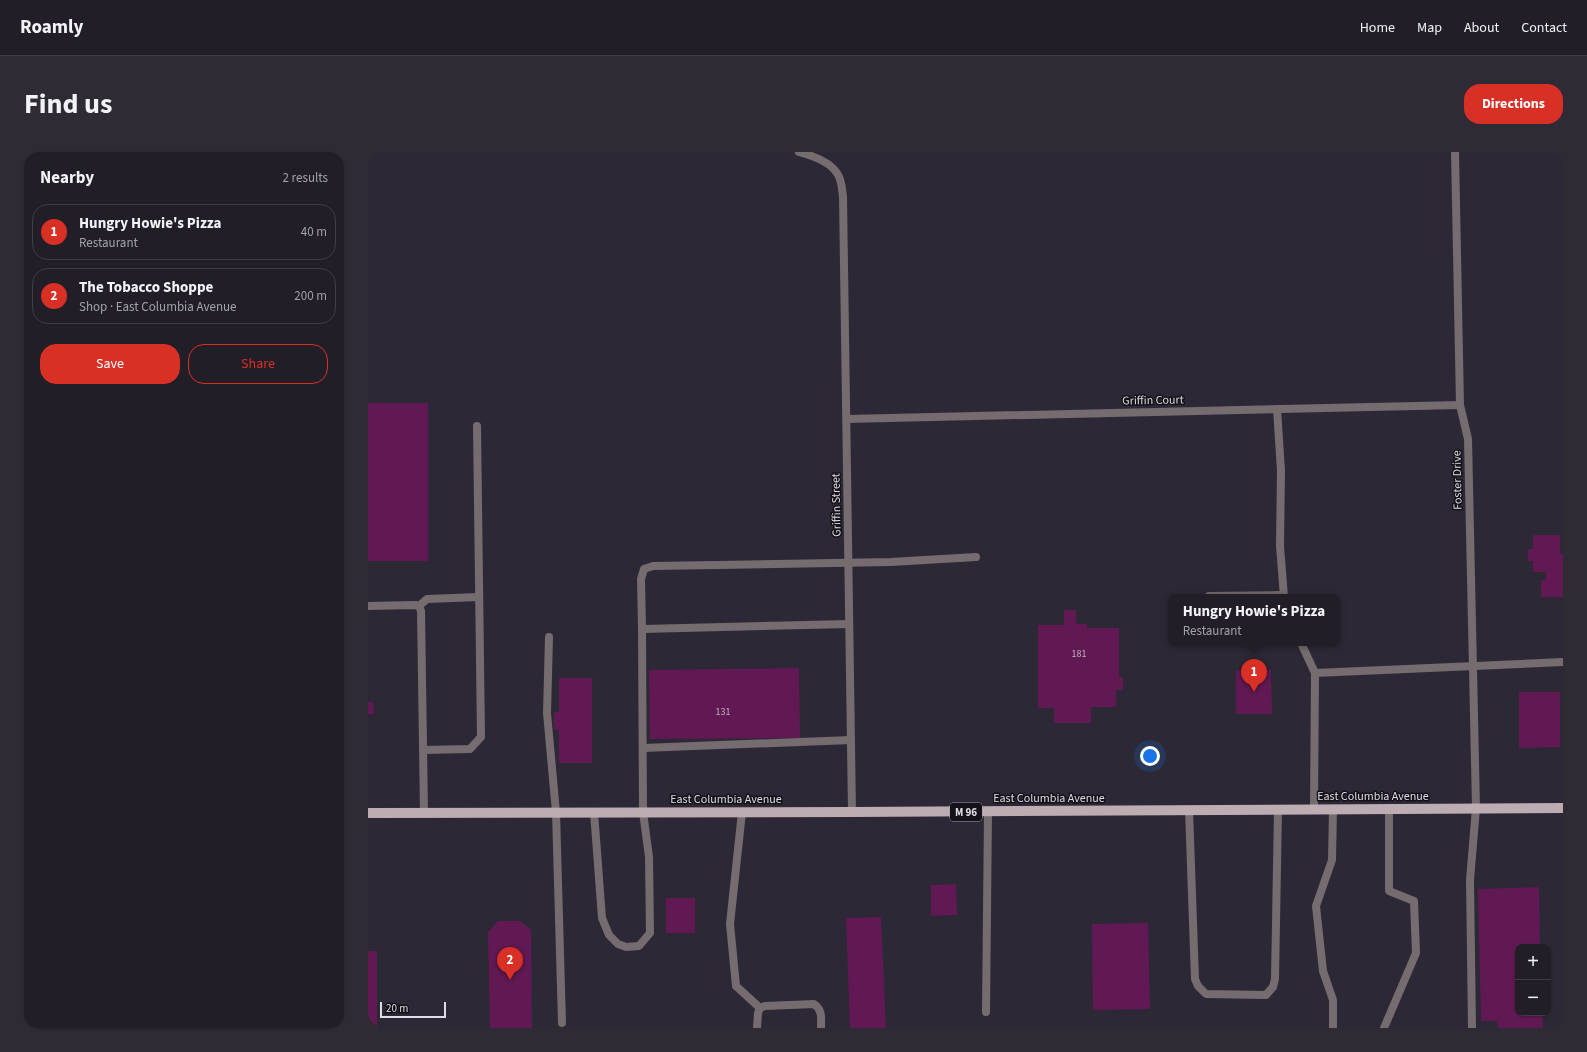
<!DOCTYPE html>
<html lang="en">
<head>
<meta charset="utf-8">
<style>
  body { margin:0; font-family:"Source Sans 3",sans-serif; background:#2e2b34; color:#f1f3f6 }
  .controls { position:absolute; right:12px; bottom:12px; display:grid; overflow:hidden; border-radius:8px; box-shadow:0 1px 3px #0004 }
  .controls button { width:36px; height:36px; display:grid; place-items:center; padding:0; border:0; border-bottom:1px solid #3f3c45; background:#221e28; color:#f1f3f6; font:20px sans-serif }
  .scale { position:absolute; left:12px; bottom:10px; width:66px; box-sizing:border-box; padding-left:4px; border:2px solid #dfdce5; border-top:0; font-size:11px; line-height:14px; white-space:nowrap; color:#dfdce5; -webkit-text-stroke:3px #141218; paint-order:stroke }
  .you { position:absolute; left:782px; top:604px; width:14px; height:14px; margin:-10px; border:3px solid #fff; border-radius:50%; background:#1a73e8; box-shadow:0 0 0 6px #1a73e833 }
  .badge { display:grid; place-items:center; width:26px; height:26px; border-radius:50%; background:#d93025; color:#fff; font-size:13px; font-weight:700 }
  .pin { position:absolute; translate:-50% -33px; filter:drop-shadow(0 1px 2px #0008) }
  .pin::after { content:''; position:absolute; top:21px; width:14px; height:12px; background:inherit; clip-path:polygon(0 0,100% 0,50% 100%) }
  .popup { position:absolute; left:800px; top:442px; width:172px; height:52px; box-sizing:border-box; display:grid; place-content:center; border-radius:8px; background:#221e28; filter:drop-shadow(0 1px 3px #0005); font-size:13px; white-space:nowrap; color:#a2a2a8 }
  .popup b { font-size:15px; color:#f1f3f6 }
  .popup::after { content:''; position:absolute; left:50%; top:100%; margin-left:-8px; border:8px solid transparent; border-top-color:#221e28 }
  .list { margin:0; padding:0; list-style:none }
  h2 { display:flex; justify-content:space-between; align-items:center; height:52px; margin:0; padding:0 16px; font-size:17px }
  h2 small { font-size:13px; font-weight:400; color:#a2a2a8 }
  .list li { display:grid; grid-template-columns:26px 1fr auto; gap:12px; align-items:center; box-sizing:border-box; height:56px; margin:0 8px 8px; padding:0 8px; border:1px solid #3f3c45; border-radius:16px }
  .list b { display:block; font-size:15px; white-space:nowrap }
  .list p { margin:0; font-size:13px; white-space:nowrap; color:#a2a2a8 }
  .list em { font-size:13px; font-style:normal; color:#a2a2a8 }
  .actions { display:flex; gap:8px; padding:12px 16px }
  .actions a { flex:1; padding:9px 0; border:1px solid #d93025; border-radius:16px; text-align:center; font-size:14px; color:#d93025 }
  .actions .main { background:#d93025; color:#fff }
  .map { position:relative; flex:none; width:1195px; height:876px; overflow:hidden; border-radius:16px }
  header { display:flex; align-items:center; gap:24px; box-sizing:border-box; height:56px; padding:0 20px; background:#221e28; border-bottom:1px solid #3f3c45 }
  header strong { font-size:19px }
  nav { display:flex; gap:22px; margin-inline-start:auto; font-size:14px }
  .intro { display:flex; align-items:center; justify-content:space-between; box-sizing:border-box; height:96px; padding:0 24px }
  h1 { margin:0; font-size:28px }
  .button { padding:10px 18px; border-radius:16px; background:#d93025; color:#fff; font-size:14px; font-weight:700 }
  main { display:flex; gap:24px; padding:0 24px }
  aside { flex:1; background:#221e28; border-radius:16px; box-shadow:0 1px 3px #0004 }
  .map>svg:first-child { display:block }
  .building { fill:#611953 }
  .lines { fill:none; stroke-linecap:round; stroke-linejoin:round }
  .service { stroke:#746c6f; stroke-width:8 }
  .minor { stroke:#746c6f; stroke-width:8 }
  .primary { stroke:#bdadb3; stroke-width:10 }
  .labels { text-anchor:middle; stroke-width:3; stroke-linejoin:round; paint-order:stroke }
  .number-label { font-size:10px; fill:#c0abc0 }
  .shield { fill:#141218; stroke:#a29fa8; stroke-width:1 }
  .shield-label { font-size:11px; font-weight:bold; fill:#dfdce5 }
  .street-label { font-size:12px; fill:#dfdce5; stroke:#141218 }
</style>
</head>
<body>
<header>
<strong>Roamly</strong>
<nav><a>Home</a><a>Map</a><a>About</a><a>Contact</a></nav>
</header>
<div class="intro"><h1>Find us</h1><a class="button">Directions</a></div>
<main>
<aside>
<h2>Nearby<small>2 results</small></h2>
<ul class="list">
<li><span class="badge">1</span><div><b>Hungry Howie's Pizza</b><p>Restaurant</p></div><em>40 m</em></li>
<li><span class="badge">2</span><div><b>The Tobacco Shoppe</b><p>Shop · East Columbia Avenue</p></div><em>200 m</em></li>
</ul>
<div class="actions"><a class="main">Save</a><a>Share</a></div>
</aside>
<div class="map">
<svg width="1195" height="876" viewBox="0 0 1195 876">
  <rect width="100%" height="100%" fill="#2d2835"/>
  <!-- building -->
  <g class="building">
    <rect x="0" y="251" width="60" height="158"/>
    <path d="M1165 383H1192V402H1195V445H1173V428H1178V420H1165V409H1160V397H1165Z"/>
    <path d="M696 458H708V472H719V476H751V525H755V538H748V555H723V571H686V556H670V473H696Z"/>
    <path d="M431 516 432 586 282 587 281 518Z"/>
    <path d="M868 518H903L904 562H868Z"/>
    <path d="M191 526H224V611H191V578H186V560H191Z"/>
    <path d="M1151 540H1192V595L1151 596Z"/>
    <path d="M0 550H5L6 562H0Z"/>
    <path d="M588 732 589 763 563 764V733Z"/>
    <path d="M1171 735 1172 795H1150V861H1174L1175 876H1130L1129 869H1113L1110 737Z"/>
    <rect x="298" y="746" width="29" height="35"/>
    <path d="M513 765 518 876H482L478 766Z"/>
    <path d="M130 769H152L163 778 164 876H122L120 780Z"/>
    <path d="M780 771 782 857 725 858 724 772Z"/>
    <rect x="0" y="799" width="9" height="77"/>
  </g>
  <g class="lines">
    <!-- service -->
    <g class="service">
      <path d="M909 257 913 319 912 394 916 445"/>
      <path d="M841 444 915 443"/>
      <path d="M0 454 47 453 51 454 53 459 56 661"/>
      <path d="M51 454 59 447 111 445"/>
      <path d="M274 477 481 472"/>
      <path d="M181 485 179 561 188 660 194 871"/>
      <path d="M933 491 947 521"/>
      <path d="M275 596 483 588"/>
      <path d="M55 598 102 597 113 585 109 274"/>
      <path d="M946 657 947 521 1195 510"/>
      <path d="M821 658 827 827 830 834 838 842 898 843 905 835 907 827 910 658"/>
      <path d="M226 660 234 766 241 783 250 792 258 795 271 794 282 781 281 705 275 660 274 477 273 427 276 417 285 414 523 410 608 405"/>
      <path d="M374 660 362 772 368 834 392 856"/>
      <path d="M618 860 620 660"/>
      <path d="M389 876 390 861 392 856 397 854 446 852C455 858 453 867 453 876"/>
      <path d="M965 876V848L955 819 948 754 964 708 965 657"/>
      <path d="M1016 876 1048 801 1046 749 1021 739V657"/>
      <path d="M1104 876 1102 728 1108 656"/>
    </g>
    <!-- minor -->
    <g class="minor">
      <path d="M431 0C442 3 462 10 469 21 474 28 474 37 475 45L484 660"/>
      <path d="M1087 0 1092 253 1100 287 1108 656"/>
      <path d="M479 267 1092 253"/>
    </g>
    <!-- primary -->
    <path class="primary" d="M0 661 484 660 1195 656"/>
  </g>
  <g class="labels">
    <!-- number labels -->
    <g class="number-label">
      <text x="711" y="505">181</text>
      <text x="355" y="563">131</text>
    </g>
    <!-- shield labels -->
    <rect class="shield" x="582" y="651" width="32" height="18" rx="3"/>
    <g class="shield-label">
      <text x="598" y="664">M 96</text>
    </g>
    <!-- street labels -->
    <g class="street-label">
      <text transform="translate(785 248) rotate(-1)" y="4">Griffin Court</text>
      <text transform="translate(1089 328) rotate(-91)" y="4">Foster Drive</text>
      <text transform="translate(468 353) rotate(-91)" y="4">Griffin Street</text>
      <text x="1005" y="648">East Columbia Avenue</text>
      <text x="681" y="650">East Columbia Avenue</text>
      <text x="358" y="651">East Columbia Avenue</text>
    </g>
  </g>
</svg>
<div class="controls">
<button>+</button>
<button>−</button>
</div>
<div class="scale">20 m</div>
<div class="you"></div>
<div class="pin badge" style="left:886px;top:540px">1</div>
<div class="popup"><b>Hungry Howie's Pizza</b>Restaurant</div>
<div class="pin badge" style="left:142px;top:828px">2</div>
</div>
</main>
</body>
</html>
